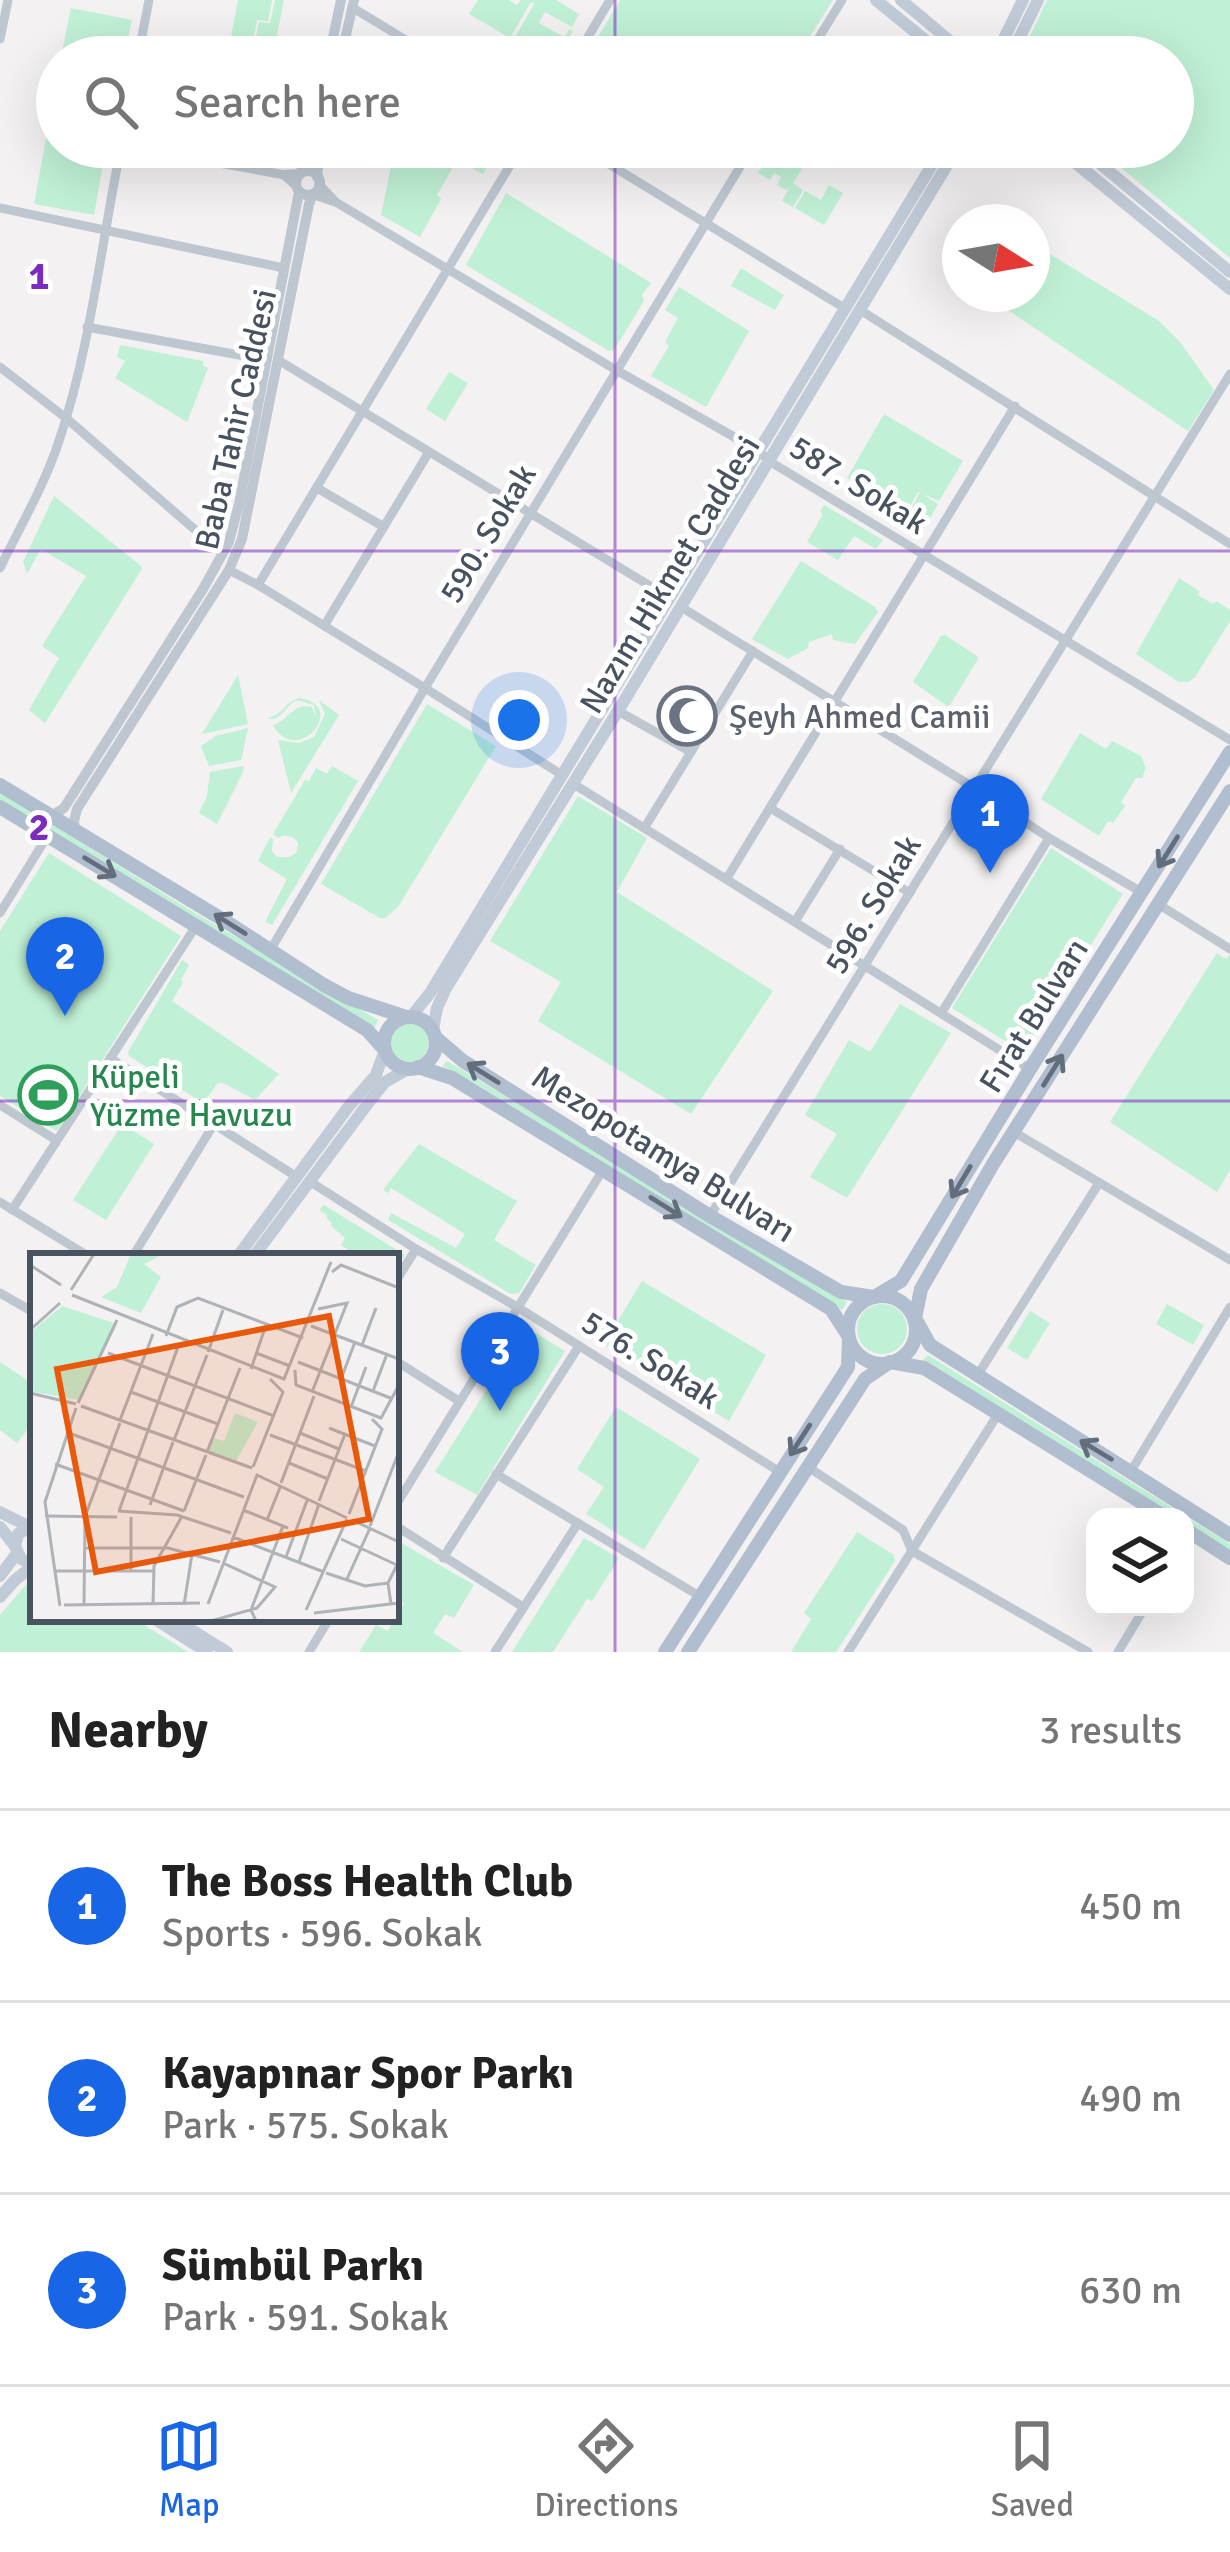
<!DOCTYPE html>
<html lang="en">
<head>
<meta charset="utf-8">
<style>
  body { margin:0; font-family:Signika,sans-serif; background:#f2f2f2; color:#222 }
  .controls { position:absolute; right:36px; bottom:36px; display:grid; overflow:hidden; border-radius:24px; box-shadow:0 12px 48px #0002 }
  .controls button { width:108px; height:108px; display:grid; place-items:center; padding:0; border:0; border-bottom:3px solid #e0e0e0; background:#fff; color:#222; font:60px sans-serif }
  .compass { position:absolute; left:942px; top:204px; width:108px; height:108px; border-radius:50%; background:#fff; box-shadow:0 12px 48px #0002; rotate:101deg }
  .you { position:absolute; left:519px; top:720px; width:42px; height:42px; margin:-30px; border:9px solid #fff; border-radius:50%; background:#1a73e8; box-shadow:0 0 0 18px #1a73e833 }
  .badge { display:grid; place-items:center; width:78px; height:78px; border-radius:50%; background:#1866e6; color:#fff; font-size:39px; font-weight:700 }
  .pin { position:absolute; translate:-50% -99px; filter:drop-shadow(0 3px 6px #0008) }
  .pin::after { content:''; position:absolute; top:63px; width:42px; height:36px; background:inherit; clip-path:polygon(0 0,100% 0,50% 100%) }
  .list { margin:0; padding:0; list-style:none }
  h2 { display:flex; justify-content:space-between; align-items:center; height:156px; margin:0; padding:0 48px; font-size:51px }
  h2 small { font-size:39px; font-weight:400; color:#767676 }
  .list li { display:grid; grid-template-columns:78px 1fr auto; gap:36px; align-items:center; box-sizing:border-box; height:192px; padding:0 48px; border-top:3px solid #e0e0e0 }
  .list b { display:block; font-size:45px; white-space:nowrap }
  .list p { margin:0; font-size:39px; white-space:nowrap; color:#767676 }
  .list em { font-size:39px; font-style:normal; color:#767676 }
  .icon { flex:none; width:66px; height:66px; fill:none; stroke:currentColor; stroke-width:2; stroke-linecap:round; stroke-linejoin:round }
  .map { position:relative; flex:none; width:1230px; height:1652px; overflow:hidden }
  .search { position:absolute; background:#fff; box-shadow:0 12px 48px #0002; left:36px; right:36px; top:36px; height:132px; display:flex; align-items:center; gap:30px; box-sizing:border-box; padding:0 42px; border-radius:66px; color:#767676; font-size:45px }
  .sheet { height:732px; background:#fff }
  nav { display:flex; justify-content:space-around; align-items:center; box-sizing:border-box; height:168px; border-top:3px solid #e0e0e0; background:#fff; font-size:33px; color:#767676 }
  nav a { display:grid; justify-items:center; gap:6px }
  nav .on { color:#1866e6 }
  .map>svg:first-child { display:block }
  .green { fill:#c0f0d5 }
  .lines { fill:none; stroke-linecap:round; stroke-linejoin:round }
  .minor { stroke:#bec7d0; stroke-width:9 }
  .tertiary { stroke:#bec7d0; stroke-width:10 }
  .secondary { stroke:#c1cbd7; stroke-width:12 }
  .primary { stroke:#b0becf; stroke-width:14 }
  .oneway { stroke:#626e7b }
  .grid { fill:none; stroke:#7b2cbf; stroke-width:3; stroke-opacity:0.55 }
  .labels { text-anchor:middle; stroke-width:10; stroke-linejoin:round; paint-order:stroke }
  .street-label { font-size:33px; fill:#48535f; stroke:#fff }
  .worship-label { font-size:33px; fill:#5b616d; stroke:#fff; text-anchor:start }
  .leisure-label { font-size:33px; fill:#27864d; stroke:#fff; text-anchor:start }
  .inset-road { fill:none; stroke:#afb2b7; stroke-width:3 }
  .view { fill:#e8590c; fill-opacity:0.15; stroke:#e8590c; stroke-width:6 }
  .inset-edge { fill:none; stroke:#48535f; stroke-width:6 }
  .grid-label { font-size:39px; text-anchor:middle; font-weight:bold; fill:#7b2cbf; stroke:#fff; stroke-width:10; stroke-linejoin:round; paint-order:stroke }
</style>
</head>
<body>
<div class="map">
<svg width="1230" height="1652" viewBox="0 0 1230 1652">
  <rect width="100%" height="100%" fill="#f3f1f1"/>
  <!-- green -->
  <g class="green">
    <path d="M238 0H272L268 21 257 20 250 57 228 53Z"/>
    <path d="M275 0H284L274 50 307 57H252L259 22 270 23Z"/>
    <path d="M478 0H509L517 5 521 0H556L579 14 572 27 545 12 539 23 564 37 570 29 573 31 557 57H544L514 39 534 4 531 2 510 38 469 14Z"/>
    <path d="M620 0H833L797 57H586Z"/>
    <path d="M1047 0H1230V258L1096 147H1173V57H1020Z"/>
    <path d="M71 8 132 20 124 57H61Z"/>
    <path d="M57 79V147H106L94 215 34 204Z"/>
    <path d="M210 147H302L296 167 287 168 209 153Z"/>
    <path d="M395 147H465L490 162 483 174 457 160 437 195 441 199 420 237 381 215Z"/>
    <path d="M772 151 802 169 793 183 803 190 793 207 782 201 789 188 786 190 777 185 781 177 774 173 770 180 758 173Z"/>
    <path d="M829 185 843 193 824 225 795 208 805 191 821 200Z"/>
    <path d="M506 193 651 283 642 295 644 301 614 350 609 351 466 265Z"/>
    <path d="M1032 243 1159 321 1180 342 1214 390 1188 431 984 294H1032Z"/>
    <path d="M741 268 784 295 775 310 731 286Z"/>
    <path d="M679 287 749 331 706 407 651 376 669 346 665 342 678 318 665 310Z"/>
    <path d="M120 345 203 361V366L208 368 187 422 115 378 125 361 117 357Z"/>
    <path d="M449 372 468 383 445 421 426 409Z"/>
    <path d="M884 414 963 461 939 501 923 494 938 504 919 537 860 502 866 493 907 517 920 492H918L906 513 847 478Z"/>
    <path d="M54 496 141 566 142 569 45 723 29 710 59 658 42 646 86 576 41 549 27 574 23 562Z"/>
    <path d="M824 505 883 540 876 549 854 536 838 560 807 542 823 514 820 511Z"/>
    <path d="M801 561 875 607 878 612 855 644 833 640 832 634 809 642 808 648 788 659 752 639Z"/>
    <path d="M1179 578 1199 591 1198 595 1213 604 1216 601 1230 610V621L1195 677 1188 682H1179L1136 654Z"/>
    <path d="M945 635 977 656 978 659 950 705 947 706 913 682 941 636Z"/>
    <path d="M238 675 248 724 202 734Z"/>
    <path d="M299 698C350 705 297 769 273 725 290 720 292 702 312 707L316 718 314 705 297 700C285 705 280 724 267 718 282 716 285 702 299 698Z"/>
    <path d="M319 700 339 715 291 793 278 740 299 743 314 737 325 714Z"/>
    <path d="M427 704 496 746 398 907 385 918H380L321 884Z"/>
    <path d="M248 728 241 760 209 766 201 746 216 736Z"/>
    <path d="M1080 733 1106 749 1112 741 1141 756 1146 768 1142 778H1136L1121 802 1125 806 1113 823 1108 821 1099 836 1041 799Z"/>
    <path d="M243 766 244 770 217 824 199 813 207 796 210 772Z"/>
    <path d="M332 766 358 781 272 925 265 922 287 879 258 861 270 837 273 839 272 851 277 857H290L297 852 298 842C292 836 286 833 278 838L273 834 305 780 309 781 316 768 327 774Z"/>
    <path d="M0 792 190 910 378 1020 374 1028 0 800Z"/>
    <path d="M578 796 647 838 617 892 773 991 691 1114 538 1021 561 982 490 941Z"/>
    <path d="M1051 848 1123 894 1023 1052 952 1008Z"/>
    <path d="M49 853 181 936 57 1131 0 1096V931Z"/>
    <path d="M1217 953 1226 959 1230 954V1170L1217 1192 1110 1122Z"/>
    <path d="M182 960 189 965 181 980 183 982 172 1001 279 1074 255 1100 221 1082 217 1084 203 1103 129 1056 128 1052Z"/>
    <path d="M900 1004 951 1033 847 1198 810 1177 837 1134 805 1115 849 1040 870 1052Z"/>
    <circle cx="409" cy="1042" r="20"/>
    <path d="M447 1061 847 1302 842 1310 476 1084 442 1066Z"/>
    <path d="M122 1124 154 1144 106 1220 73 1200Z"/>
    <path d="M419 1144 517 1201 494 1240 536 1265 519 1293 511 1294 388 1220 391 1213 456 1248 465 1234 391 1188 388 1193 383 1190Z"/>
    <path d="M324 1205 405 1255 396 1267V1256H357L341 1245 345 1238 331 1226 332 1223 326 1218 327 1215 319 1210Z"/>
    <path d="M642 1281 766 1355 729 1421 582 1331 589 1320 611 1332Z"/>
    <circle cx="882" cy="1329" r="25"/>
    <path d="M1167 1304 1204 1325 1193 1345 1156 1324Z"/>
    <path d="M1030 1311 1050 1323 1027 1360 1007 1348Z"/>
    <path d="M526 1327 565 1351 477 1495 435 1472Z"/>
    <path d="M928 1355 1230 1544V1551L1185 1522V1517H1176L923 1360Z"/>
    <path d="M0 1362 33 1384V1422L17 1443 0 1430Z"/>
    <path d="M616 1407 700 1459 644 1550 586 1514 604 1487 577 1469Z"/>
    <path d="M857 1532 894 1555 895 1561 836 1652H791L811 1619 804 1613Z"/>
    <path d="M584 1538 619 1558 592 1601 587 1599 553 1652H512Z"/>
    <path d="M396 1540 474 1585 454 1618 445 1614 433 1633 463 1652H359L376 1625 388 1631 404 1603 396 1598Z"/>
    <path d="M33 1577V1619H134L188 1652H0V1615Z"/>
  </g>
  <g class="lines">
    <!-- minor -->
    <g class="minor">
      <path d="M353 8 434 57"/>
      <path d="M0 39 8 0"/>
      <path d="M138 57 149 0"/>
      <path d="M576 57 610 0"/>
      <path d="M807 57 842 0"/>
      <path d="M131 147 285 175"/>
      <path d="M581 147 846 309"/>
      <path d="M721 147 744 161"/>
      <path d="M334 201 616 370 759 451 769 461 1230 740"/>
      <path d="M0 208 284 268"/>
      <path d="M860 310 1230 544"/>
      <path d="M87 327 266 360"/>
      <path d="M278 360 670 598"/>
      <path d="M0 367 66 418 223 554"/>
      <path d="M317 488 384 527"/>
      <path d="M0 568C20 527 45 484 59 441 91 346 101 244 121 147"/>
      <path d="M229 570 258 585 425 688 562 775"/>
      <path d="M258 585 521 147"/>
      <path d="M681 607 976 789 1049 838 1143 893"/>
      <path d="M324 626 429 452"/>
      <path d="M618 711 691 752"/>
      <path d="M572 783 1030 1069"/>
      <path d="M770 808 910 893"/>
      <path d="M645 827 753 651"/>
      <path d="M727 878 1015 406"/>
      <path d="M1158 904 1230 949"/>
      <path d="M0 913 48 835"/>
      <path d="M796 920 840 849"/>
      <path d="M271 949 425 688 752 147"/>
      <path d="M942 1012 1049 838"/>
      <path d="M110 1058 297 1177"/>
      <path d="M0 1105 56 1140"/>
      <path d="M1014 1132 1230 1260"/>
      <path d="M309 1181 416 1249 519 1308 780 1472"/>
      <path d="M0 1202 88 1256"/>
      <path d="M12 1210 196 926"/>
      <path d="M710 1216 1230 374"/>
      <path d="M133 1256 214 1124"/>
      <path d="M396 1281 416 1249"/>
      <path d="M0 1293 33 1312"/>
      <path d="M396 1361 459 1401"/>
      <path d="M977 1376 1099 1183"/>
      <path d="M808 1467 903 1530 912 1551 1088 1652"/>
      <path d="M1131 1471 1230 1307"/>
      <path d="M496 1474 701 1597"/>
      <path d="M396 1505 604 1168"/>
      <path d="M396 1526 523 1607"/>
      <path d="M443 1558 579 1346"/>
      <path d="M309 1652 329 1619"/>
      <path d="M495 1652 578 1523"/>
      <path d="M848 1652 998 1414"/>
      <path d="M1118 1652 1145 1607"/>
    </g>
    <!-- tertiary -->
    <g class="tertiary">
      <path d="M329 57 341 0"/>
      <path d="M341 57 354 0"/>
      <circle cx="308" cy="183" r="12"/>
      <path d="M317 177 320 147"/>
      <path d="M296 185 285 175 300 174 309 147"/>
      <path d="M53 815 64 808 203 589 229 542 239 504 299 192"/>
      <path d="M75 829 74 821 77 809 229 570 242 539 309 204 313 194 334 201 319 185"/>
    </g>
    <!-- secondary -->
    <g class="secondary">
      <path d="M876 0 946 57"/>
      <path d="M901 0 969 57"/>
      <path d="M995 57 1023 0"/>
      <path d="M1010 57 1038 0"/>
      <path d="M1056 147 1230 289"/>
      <path d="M1080 147 1230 272"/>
      <path d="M411 1017 430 993 943 147"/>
      <path d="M433 1030 437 1008 446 988 618 711 958 147"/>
      <path d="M238 1256 349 1106 376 1075 385 1050"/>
      <path d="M254 1256 369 1102 385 1082 408 1069"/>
      <path d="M0 1512 28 1526"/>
      <path d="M33 1525 18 1534 15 1546 21 1559 33 1564"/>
      <path d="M0 1527 15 1546"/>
      <path d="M0 1576 17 1553"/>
      <path d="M0 1597 15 1580 33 1566"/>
      <path d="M155 1619 207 1652"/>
      <path d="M174 1619 227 1652"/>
    </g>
    <!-- primary -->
    <g class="primary">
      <path d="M0 785 230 924 324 985 348 998 406 1017"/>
      <path d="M1230 791 993 1164 921 1289 915 1318 930 1345 1230 1535"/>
      <path d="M0 807 367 1030 385 1050"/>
      <circle cx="410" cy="1043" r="26"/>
      <path d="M435 1037 463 1061 710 1216 841 1292 874 1297 901 1281 1030 1069 1230 752"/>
      <path d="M418 1067 452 1078 831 1309 849 1337 848 1367 665 1652"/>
      <circle cx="882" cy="1330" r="34"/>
      <path d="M1185 1529 1230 1558"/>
      <path d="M688 1652 865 1379 890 1362 924 1368 1165 1517"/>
    </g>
  </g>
  <!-- one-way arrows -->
  <defs><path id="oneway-shaft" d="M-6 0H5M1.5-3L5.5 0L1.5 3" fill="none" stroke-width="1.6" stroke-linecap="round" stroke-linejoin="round" transform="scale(3)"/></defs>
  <g class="oneway">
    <use href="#oneway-shaft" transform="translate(1168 852) rotate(122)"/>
    <use href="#oneway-shaft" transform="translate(100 867) rotate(31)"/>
    <use href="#oneway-shaft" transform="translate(230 924) rotate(-148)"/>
    <use href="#oneway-shaft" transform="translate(1053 1070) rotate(-58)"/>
    <use href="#oneway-shaft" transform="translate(483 1073) rotate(-148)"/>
    <use href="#oneway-shaft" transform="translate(961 1182) rotate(121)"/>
    <use href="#oneway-shaft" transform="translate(666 1207) rotate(32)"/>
    <use href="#oneway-shaft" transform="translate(800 1440) rotate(123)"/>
    <use href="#oneway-shaft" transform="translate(1096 1450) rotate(-149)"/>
  </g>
  <!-- grid -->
  <path class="grid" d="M615 0V57M615 147V1652M0 551H1230M0 1101H1230"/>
  <!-- icons -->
  <defs>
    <g id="mosque-ring" transform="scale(3)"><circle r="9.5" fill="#fff" stroke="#6b7280" stroke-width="1.5"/><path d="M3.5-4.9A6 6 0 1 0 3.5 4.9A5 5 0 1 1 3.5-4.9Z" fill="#6b7280"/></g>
    <g id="stadium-ring" transform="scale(3)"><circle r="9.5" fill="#fff" stroke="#2e9e5b" stroke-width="1.5"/><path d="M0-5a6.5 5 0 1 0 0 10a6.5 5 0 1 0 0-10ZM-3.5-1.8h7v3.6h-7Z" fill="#2e9e5b"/></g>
  </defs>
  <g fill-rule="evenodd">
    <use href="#mosque-ring" x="687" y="716"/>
    <use href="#stadium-ring" x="48" y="1095"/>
  </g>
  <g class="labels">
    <!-- street labels -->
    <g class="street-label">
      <text transform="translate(235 419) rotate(-77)" y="12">Baba Tahir Caddesi</text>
      <text transform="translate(859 484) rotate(32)" y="12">587. Sokak</text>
      <text transform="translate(487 533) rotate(-59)" y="12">590. Sokak</text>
      <text transform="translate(669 574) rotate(-59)" y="12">Nazım Hikmet Caddesi</text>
      <text transform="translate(872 904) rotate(-59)" y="12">596. Sokak</text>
      <text transform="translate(1033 1015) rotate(-58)" y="12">Fırat Bulvarı</text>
      <text transform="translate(664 1153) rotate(32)" y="12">Mezopotamya Bulvarı</text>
      <text transform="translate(651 1359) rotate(32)" y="12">576. Sokak</text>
    </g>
    <!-- worship labels -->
    <g class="worship-label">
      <text x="729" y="728">Şeyh Ahmed Camii</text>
    </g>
    <!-- leisure labels -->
    <g class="leisure-label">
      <text x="90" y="1088">Küpeli<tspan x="90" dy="38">Yüzme Havuzu</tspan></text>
    </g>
  </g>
  <!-- overview -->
  <g transform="translate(30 1253)">
    <rect width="369" height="369" fill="#f3f1f1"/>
    <path d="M101 1H134L114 11 131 24 111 60 71 44 87 34ZM32 53 87 71 48 147 0 138V80ZM205 160 228 169 206 208 179 198 184 185 194 188Z" fill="#c0f0d5"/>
    <path class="inset-road" d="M0 12 31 32M302 19 311 12 369 35M41 37 64 1M42 42 254 126 301 9M281 73 369 106M0 77 30 50M136 83 147 54 168 45 273 85M332 92 346 55M178 99 193 57M78 100 244 163M226 100 260 113M268 109 363 146M221 116 236 72M265 117 266 132 351 165 369 132M311 126 325 89M343 138 357 101M101 139 188 171M282 139 317 50 288 56M0 140 46 151M48 150 87 67M51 153 222 215M321 154 336 114M90 167 123 81M299 175 345 193M36 179 214 244M270 180 309 196M240 182 336 218M144 187 177 102M177 199 210 115M259 210 298 226M25 211 154 258M223 214 253 139 240 126M251 230 284 143M289 248 315 181M120 252 143 189M213 257 258 275M88 258 147 262 201 280M89 258 149 91M154 258 176 202M56 261 90 170M319 261 352 176 342 166M15 263 87 264M237 267 251 232M322 267 369 289M340 273 368 201M203 284 294 319M311 286 369 313M54 295H138L190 309M256 304 278 245M269 309 289 251M24 318H123M101 318V264M296 320 335 333 358 330M317 326 340 275M178 351 227 222 317 265M361 351 358 330 369 308M34 352 170 350M54 352 55 263M123 352 124 313 151 265M154 352 162 301M30 353 15 249 46 155M276 357 317 266M284 360 369 350M181 368 227 355 245 334 193 310M226 368 221 357 253 273"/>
    <path class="view" d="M299 63 339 266 66 319 27 116Z"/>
    <rect width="369" height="369" class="inset-edge"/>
  </g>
  <g class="grid-label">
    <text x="39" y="289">1</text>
    <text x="39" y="840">2</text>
  </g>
</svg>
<div class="controls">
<button><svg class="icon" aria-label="layers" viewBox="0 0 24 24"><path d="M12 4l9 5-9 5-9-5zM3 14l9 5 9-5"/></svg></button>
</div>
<svg class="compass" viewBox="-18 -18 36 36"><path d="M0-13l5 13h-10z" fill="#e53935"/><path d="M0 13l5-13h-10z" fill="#767676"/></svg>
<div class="you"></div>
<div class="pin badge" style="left:990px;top:873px">1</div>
<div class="pin badge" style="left:65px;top:1016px">2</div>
<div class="pin badge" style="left:500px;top:1411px">3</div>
<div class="search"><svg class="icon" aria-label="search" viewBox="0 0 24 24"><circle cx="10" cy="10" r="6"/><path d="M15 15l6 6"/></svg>Search here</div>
</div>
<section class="sheet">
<h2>Nearby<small>3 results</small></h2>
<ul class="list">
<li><span class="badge">1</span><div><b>The Boss Health Club</b><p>Sports · 596. Sokak</p></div><em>450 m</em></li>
<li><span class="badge">2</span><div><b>Kayapınar Spor Parkı</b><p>Park · 575. Sokak</p></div><em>490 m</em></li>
<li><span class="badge">3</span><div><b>Sümbül Parkı</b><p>Park · 591. Sokak</p></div><em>630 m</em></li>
</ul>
</section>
<nav>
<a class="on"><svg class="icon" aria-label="map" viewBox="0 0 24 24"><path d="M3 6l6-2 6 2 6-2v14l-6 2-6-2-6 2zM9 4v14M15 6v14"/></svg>Map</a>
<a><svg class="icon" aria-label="directions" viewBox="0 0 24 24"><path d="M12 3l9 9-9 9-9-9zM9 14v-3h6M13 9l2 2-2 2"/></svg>Directions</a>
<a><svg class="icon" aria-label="saved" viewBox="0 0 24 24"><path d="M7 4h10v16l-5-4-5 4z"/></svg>Saved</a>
</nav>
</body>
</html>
